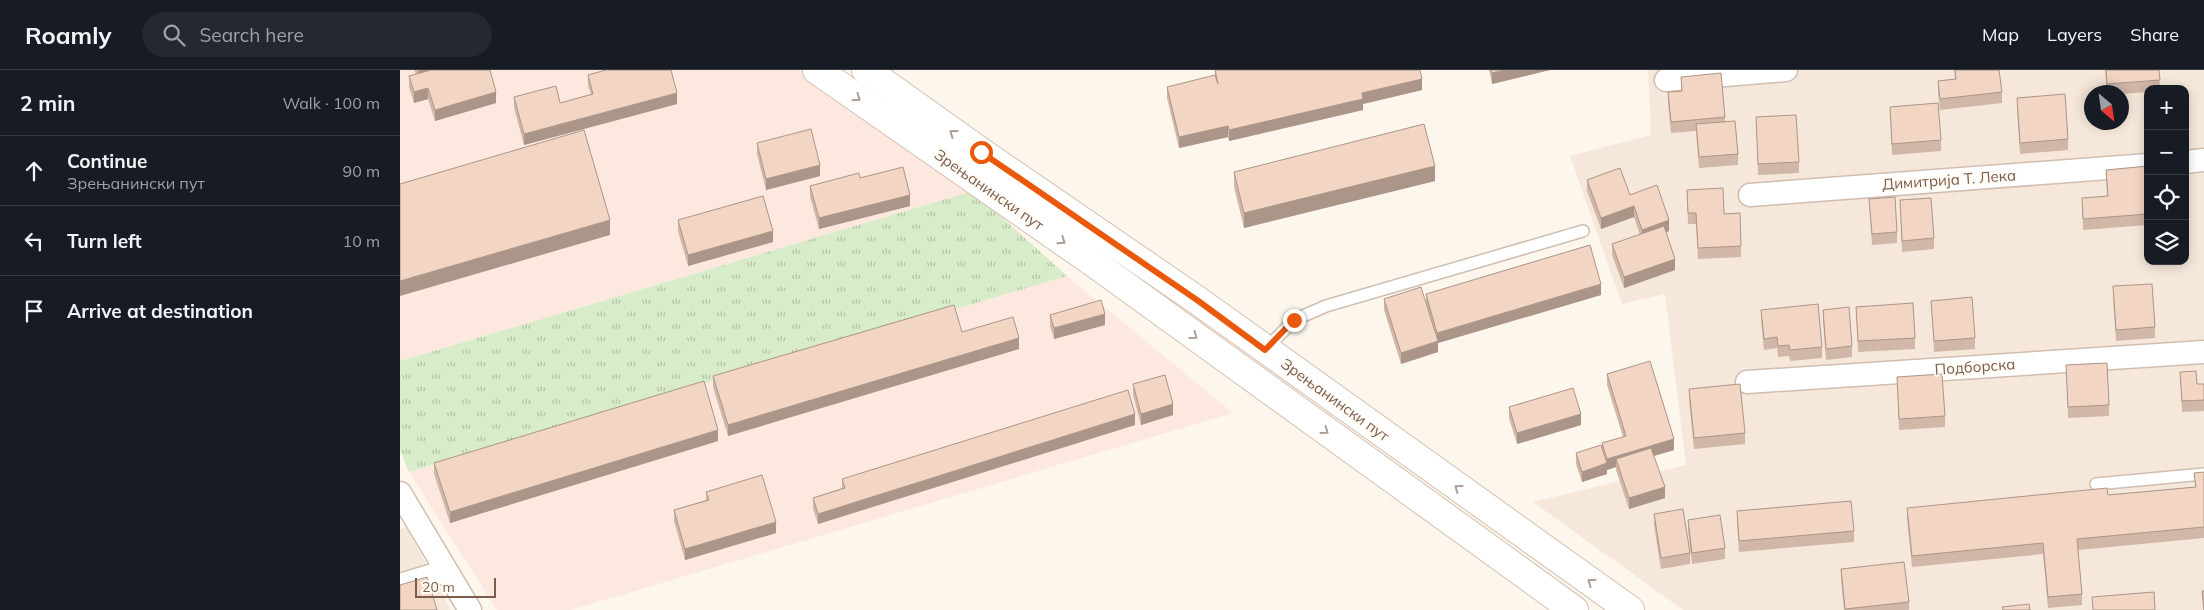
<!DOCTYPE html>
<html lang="en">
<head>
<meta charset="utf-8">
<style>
  body { margin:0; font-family:Mulish,sans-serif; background:#242831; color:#f1f3f6 }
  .controls { position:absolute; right:15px; top:15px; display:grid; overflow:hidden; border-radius:10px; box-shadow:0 2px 12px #0003 }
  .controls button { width:45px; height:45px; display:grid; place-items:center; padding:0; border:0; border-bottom:1px solid #363941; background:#171b24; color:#f1f3f6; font:25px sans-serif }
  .compass { position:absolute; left:1684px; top:15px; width:45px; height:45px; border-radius:50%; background:#171b24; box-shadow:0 2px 12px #0003; rotate:151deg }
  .scale { position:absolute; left:15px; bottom:12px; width:81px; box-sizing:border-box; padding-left:5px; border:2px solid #7a5c4d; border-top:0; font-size:14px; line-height:18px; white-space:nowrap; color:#7a5c4d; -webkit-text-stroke:4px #fffaf3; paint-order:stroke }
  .stop { position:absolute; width:15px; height:15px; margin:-11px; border:4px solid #ea580c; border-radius:50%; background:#fff }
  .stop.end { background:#ea580c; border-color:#fff; box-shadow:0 1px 5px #0008 }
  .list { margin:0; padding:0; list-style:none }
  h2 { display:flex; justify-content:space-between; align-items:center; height:65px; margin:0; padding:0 20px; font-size:21px }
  h2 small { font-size:16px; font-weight:400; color:#9ea1a6 }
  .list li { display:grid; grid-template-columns:32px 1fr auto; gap:15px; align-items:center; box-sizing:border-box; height:70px; padding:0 20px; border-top:1px solid #363941 }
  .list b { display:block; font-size:19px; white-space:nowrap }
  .list p { margin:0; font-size:16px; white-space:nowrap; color:#9ea1a6 }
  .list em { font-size:16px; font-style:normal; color:#9ea1a6 }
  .icon { flex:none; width:28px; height:28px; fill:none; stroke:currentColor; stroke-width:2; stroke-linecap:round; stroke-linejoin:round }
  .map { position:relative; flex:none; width:1804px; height:540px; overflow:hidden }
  header { display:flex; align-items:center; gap:30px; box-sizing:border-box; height:70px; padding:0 25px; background:#171b24; border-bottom:1px solid #363941 }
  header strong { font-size:24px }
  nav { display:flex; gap:28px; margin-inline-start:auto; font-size:18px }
  .search { width:350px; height:45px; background:#242831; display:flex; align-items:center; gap:12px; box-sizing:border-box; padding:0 18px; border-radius:28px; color:#9ea1a6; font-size:19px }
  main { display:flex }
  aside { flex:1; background:#171b24 }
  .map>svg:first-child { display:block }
  .residential { fill:#f5e8da; fill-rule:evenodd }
  .commercial { fill:#fde8e0 }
  .grass { fill:url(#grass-tufts) }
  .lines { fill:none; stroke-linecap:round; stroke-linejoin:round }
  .lane-casing { stroke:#d1beb0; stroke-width:14 }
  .street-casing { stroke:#d1beb0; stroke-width:25 }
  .secondary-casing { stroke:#d6c0b0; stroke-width:30 }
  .lane { stroke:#fff; stroke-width:11 }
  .street { stroke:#fff; stroke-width:22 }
  .secondary { stroke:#fff; stroke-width:28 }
  .wall { fill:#d1b7a8 }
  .shaded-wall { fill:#aa9588 }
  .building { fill:#f3d5c3; stroke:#aa9588 }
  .oneway { stroke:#af9d94 }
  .route { stroke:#ea580c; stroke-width:6 }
  .labels { text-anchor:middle; stroke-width:4; stroke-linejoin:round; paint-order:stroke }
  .street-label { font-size:15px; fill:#7a5c4d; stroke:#fffaf3 }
</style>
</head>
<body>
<header>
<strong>Roamly</strong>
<div class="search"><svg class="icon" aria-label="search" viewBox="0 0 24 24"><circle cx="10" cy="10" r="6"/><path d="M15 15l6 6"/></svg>Search here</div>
<nav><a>Map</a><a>Layers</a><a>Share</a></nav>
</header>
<main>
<aside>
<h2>2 min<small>Walk · 100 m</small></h2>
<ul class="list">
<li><svg class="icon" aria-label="ahead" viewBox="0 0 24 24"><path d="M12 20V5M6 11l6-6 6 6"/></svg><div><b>Continue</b><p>Зрењанински пут</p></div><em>90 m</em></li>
<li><svg class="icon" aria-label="left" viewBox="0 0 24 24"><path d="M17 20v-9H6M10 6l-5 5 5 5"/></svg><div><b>Turn left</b></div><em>10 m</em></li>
<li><svg class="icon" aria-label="arrive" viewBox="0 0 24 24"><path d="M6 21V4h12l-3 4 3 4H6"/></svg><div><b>Arrive at destination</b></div></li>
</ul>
</aside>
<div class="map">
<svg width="1804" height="540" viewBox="0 0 1804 540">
  <defs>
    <pattern id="grass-tufts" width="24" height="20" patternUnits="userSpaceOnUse" patternTransform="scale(1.25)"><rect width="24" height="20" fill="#d8ecc9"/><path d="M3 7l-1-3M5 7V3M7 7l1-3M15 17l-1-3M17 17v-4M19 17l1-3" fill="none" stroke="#b4c2a5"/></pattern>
  </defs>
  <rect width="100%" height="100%" fill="#fdf6ec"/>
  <!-- residential -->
  <g class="residential">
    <path d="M1248 0H1804V540H1283L1133 432 1286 395 1265 224 1222 234 1170 86 1251 65ZM1748 19H1785V191H1748ZM1692 22H1722V52H1692Z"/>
    <path d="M6 457 51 540H0V459Z"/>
  </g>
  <!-- commercial -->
  <g class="commercial">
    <path d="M0 0H401L573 121 0 291Z"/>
    <path d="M667 206 833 343 171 540H97L9 402Z"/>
  </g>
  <!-- grass -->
  <path class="grass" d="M573 121 667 206 9 402 0 380V291Z"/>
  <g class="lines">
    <!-- lane casing -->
    <g class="lane-casing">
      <g id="lane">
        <path d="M866 279 894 250 926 236 1183 161"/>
        <path d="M1696 414 1804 404"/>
      </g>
    </g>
    <!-- street casing -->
    <g class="street-casing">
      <g id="street">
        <path d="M1266 10 1386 0"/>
        <path d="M1785 92 1804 90"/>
        <path d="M1350 125 1748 95"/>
        <path d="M1347 312 1804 282"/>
        <path d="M0 423 70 540"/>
        <path d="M0 515 46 501"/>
      </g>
    </g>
    <!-- secondary casing -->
    <g class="secondary-casing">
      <g id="secondary">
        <path d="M417 0 694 193 1174 540"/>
        <path d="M466 0 581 82 797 230 1230 540"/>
      </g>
    </g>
    <!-- lane -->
    <use href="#lane" class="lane"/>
    <!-- street -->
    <use href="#street" class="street"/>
    <!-- secondary -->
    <use href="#secondary" class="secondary"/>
  </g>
  <!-- wall -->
  <g class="wall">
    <path d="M14 0H90L96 33 35 51 28 29 14 33 9 17V6L16 4Z"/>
    <path d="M815 0 1022 20 963 34V40L829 71 828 67 779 78 767 28V17L815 6Z"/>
    <path d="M1089 0H1150L1092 14Z"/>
    <path d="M1554 0H1599L1602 22V33L1540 40 1538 22V11L1555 9Z"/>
    <path d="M1705 0H1759L1760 19H1748V22L1722 24V22H1707Z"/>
    <path d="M188 5 277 34 124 75 114 38V27L160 33 191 24 188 16Z"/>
    <path d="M1281 7 1325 47V52L1338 84V95L1299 98 1296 61 1271 63 1268 33V22L1281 21Z"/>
    <path d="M1617 28 1668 69V80L1620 84 1617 39Z"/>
    <path d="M1490 37 1541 70V81L1492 85Z"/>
    <path d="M1356 47 1399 92V103L1358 105Z"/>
    <path d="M357 73 420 106 366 120 357 84Z"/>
    <path d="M1748 96V155L1683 160 1682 128 1707 126 1706 100Z"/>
    <path d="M834 102 1035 111 844 158 834 117Z"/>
    <path d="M460 108 510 136 419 159 410 127V116Z"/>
    <path d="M1187 110 1230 125 1269 161 1266 163 1275 200 1224 218 1212 185V174L1240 165 1234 147 1201 159 1187 121Z"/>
    <path d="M1287 120 1324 144 1341 176V187L1298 189 1296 154H1288Z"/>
    <path d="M1469 129 1497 162V173L1472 175Z"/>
    <path d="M1500 130 1534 168V179L1502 182Z"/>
    <path d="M278 150 373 172 288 196 278 161Z"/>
    <path d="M1713 216 1755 257V268L1716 271 1713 227Z"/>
    <path d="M1026 224 1201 225 1038 273V282L1001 294 984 240V229L1026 233Z"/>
    <path d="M1531 231 1575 268V279L1534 282Z"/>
    <path d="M1456 237 1515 268V279L1458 282Z"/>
    <path d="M1361 240 1422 277V288L1390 291 1389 286 1378 287 1377 278 1364 280 1361 251Z"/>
    <path d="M1423 240 1452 276V287L1426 290 1423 251Z"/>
    <path d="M650 245 705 255 654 269 650 256Z"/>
    <path d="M562 262 619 279 328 366 313 317V306Z"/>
    <path d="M1666 295 1709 335V346L1668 348Z"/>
    <path d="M1780 302 1797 314H1804V341L1782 342Z"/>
    <path d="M1207 304 1274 380 1254 386 1265 428 1229 439 1216 400V397L1207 400V404L1182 412 1176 394V383L1202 379V373L1223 367 1207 315Z"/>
    <path d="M1497 307 1545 346V357L1499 360Z"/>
    <path d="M733 314 773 345 741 355 733 325Z"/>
    <path d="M1289 319 1345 363V374L1294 379 1289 330Z"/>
    <path d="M1109 337 1181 355 1117 374 1109 348Z"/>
    <path d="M735 355 418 454 413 439V428L442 418V409Z"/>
    <path d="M318 371 50 453 34 404V393Z"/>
    <path d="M1804 402V468L1678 480 1682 524V535L1648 538 1643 484 1512 497 1507 449V438L1708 425 1795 417 1794 403Z"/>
    <path d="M306 422 376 463 285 490 274 451V440L306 430Z"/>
    <path d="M1337 441 1454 461V472L1339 482 1337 452Z"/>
    <path d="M1254 444 1290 483V494L1261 499 1254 455Z"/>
    <path d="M1288 450 1325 478V489L1292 494 1288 461Z"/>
    <path d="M1441 499 1509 532V540H1444L1441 510Z"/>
  </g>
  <!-- shaded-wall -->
  <g class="shaded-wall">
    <path d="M21 0H62L18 12V1Z"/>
    <path d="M1106 0H1150L1092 14V3Z"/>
    <path d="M1022 9V20L963 34V40L829 71V60L962 23Z"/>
    <path d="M28 18V29L14 33V22Z"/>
    <path d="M96 22V33L35 51V40Z"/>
    <path d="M277 23V34L124 75V64Z"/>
    <path d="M828 56V67L779 78V67Z"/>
    <path d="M420 95V106L366 120V109Z"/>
    <path d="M1035 96V111L844 158V143Z"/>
    <path d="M510 125V136L419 159V148Z"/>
    <path d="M1234 136V147L1201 159V148Z"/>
    <path d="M210 150V165L0 226V211Z"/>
    <path d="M1269 150V161L1242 171V160Z"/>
    <path d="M373 161V172L288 196V185Z"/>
    <path d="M1275 189V200L1224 218V207Z"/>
    <path d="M1201 214V225L1038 273V282L1001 294V283L1037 272V263Z"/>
    <path d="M705 244V255L654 269V258Z"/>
    <path d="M619 268V279L328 366V355Z"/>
    <path d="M773 334V345L741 355V344Z"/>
    <path d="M735 344V355L418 454V444Z"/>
    <path d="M1181 344V355L1117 374V363Z"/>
    <path d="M318 360V371L50 453V442Z"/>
    <path d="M1274 369V380L1219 396 1216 389V397L1207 400V404L1182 412V402L1207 393V389Z"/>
    <path d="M1265 417V428L1229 439V428Z"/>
    <path d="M376 452V463L285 490V479Z"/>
  </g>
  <!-- building -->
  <g class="building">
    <path d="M31 0H90L96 22 35 40 28 18 14 22 9 6Z"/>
    <path d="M206 0H271L277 23 124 64 114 27 156 16 160 33 193 24 188 5Z"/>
    <path d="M815 0H1020L1022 9 962 23 963 29 829 60 828 56 779 67 767 17 815 5 818 14Z"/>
    <path d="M1091 0H1106L1092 3Z"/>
    <path d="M1555 0H1599L1602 22 1540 29 1538 11 1556 9Z"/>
    <path d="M1706 0H1759L1760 10 1707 14Z"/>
    <path d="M1321 3 1325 47 1271 52 1268 22 1282 21 1281 7Z"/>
    <path d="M1665 24 1668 69 1620 73 1617 28Z"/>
    <path d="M1538 33 1541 70 1492 74 1490 37Z"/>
    <path d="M1396 45 1399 92 1358 94 1356 47Z"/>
    <path d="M1335 51 1338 84 1299 87 1296 54Z"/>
    <path d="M1024 54 1035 96 844 143 834 102Z"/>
    <path d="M411 59 420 95 366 109 357 73Z"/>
    <path d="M184 60 210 150 0 211V114Z"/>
    <path d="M1748 96V144L1683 149 1682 128 1708 126 1706 100Z"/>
    <path d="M503 97 510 125 419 148 410 116 459 103 460 108Z"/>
    <path d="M1220 98 1230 125 1257 115 1269 150 1242 160 1234 136 1201 148 1187 110Z"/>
    <path d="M1323 118 1324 144 1340 143 1341 176 1298 178 1296 143H1288L1287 120Z"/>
    <path d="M363 126 373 161 288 185 278 150Z"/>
    <path d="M1495 127 1497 162 1472 164 1469 129Z"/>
    <path d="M1531 128 1534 168 1502 171 1500 130Z"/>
    <path d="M1264 156 1275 189 1224 207 1212 174Z"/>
    <path d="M1190 175 1201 214 1037 263 1026 224Z"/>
    <path d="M1752 214 1755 257 1716 260 1713 216Z"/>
    <path d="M1021 217 1038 271 1001 283 984 229Z"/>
    <path d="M1572 227 1575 268 1534 271 1531 231Z"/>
    <path d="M701 230 705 244 654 258 650 245Z"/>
    <path d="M1513 233 1515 268 1458 271 1456 237Z"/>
    <path d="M1418 234 1422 277 1390 280 1389 275 1378 276 1377 267 1364 269 1361 240Z"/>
    <path d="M554 235 562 262 613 247 619 268 328 355 313 306Z"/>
    <path d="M1449 237 1452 276 1426 279 1423 240Z"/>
    <path d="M1250 291 1274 369 1207 389 1202 373 1226 366 1207 304Z"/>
    <path d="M1707 293 1709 335 1668 337 1666 295Z"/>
    <path d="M1796 301 1797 314H1804V330L1782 331 1780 302Z"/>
    <path d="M1542 304 1545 346 1499 349 1497 307Z"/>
    <path d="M765 305 773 334 741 344 733 314Z"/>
    <path d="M304 311 318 360 50 442 34 393Z"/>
    <path d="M1340 314 1345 363 1294 368 1289 319Z"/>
    <path d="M1173 318 1181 344 1117 363 1109 337Z"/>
    <path d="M728 320 735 344 418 444 413 428 445 418 442 409Z"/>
    <path d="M1201 375 1207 393 1182 402 1176 383Z"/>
    <path d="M1251 378 1265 417 1229 428 1216 389Z"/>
    <path d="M1804 402V457L1677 469 1682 524 1648 527 1643 473 1512 486 1507 438 1707 418 1708 425 1796 417 1794 403Z"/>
    <path d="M362 405 376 452 285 479 274 440 309 430 306 422Z"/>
    <path d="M1451 431 1454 461 1339 471 1337 441Z"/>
    <path d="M1283 439 1290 483 1261 488 1254 444Z"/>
    <path d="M1320 445 1325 478 1292 483 1288 450Z"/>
    <path d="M1504 492 1509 532 1445 539 1441 499Z"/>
    <path d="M27 507 37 540H0V515Z"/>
    <path d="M1802 521H1804V540Z"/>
    <path d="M1754 522 1755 540H1693L1692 527Z"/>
    <path d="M1629 534 1630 540H1603L1602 537Z"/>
  </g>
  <!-- one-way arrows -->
  <defs><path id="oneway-chevron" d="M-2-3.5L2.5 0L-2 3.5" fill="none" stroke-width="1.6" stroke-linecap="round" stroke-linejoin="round" transform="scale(1.25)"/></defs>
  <g class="oneway">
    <use href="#oneway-chevron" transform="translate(457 28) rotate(35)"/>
    <use href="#oneway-chevron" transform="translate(553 63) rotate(-144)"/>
    <use href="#oneway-chevron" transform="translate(662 171) rotate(35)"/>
    <use href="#oneway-chevron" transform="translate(794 266) rotate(36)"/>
    <use href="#oneway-chevron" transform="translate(925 361) rotate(36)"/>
    <use href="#oneway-chevron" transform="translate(1058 418) rotate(-144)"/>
    <use href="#oneway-chevron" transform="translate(1191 512) rotate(-145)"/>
  </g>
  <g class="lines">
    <!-- route -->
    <path class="route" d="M581 82 797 230 865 280 894 250"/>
  </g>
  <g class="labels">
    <!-- street labels -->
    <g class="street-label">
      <text transform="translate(1549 110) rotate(-4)" y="5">Димитрија Т. Лека</text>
      <text transform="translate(589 120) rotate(35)" y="5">Зрењанински пут</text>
      <text transform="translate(1575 297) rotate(-4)" y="5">Подборска</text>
      <text transform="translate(935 330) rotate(36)" y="5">Зрењанински пут</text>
    </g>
  </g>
</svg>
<div class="controls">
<button>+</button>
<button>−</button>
<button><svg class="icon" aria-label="locate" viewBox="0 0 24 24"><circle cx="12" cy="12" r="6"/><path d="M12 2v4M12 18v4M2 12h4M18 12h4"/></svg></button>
<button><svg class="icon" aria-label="layers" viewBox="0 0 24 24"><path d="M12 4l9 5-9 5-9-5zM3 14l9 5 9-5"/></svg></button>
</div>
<svg class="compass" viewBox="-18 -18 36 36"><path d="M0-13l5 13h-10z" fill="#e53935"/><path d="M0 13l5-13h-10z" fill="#9ea1a6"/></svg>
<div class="scale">20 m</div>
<div class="stop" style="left:581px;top:82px"></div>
<div class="stop end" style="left:894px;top:250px"></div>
</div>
</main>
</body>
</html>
